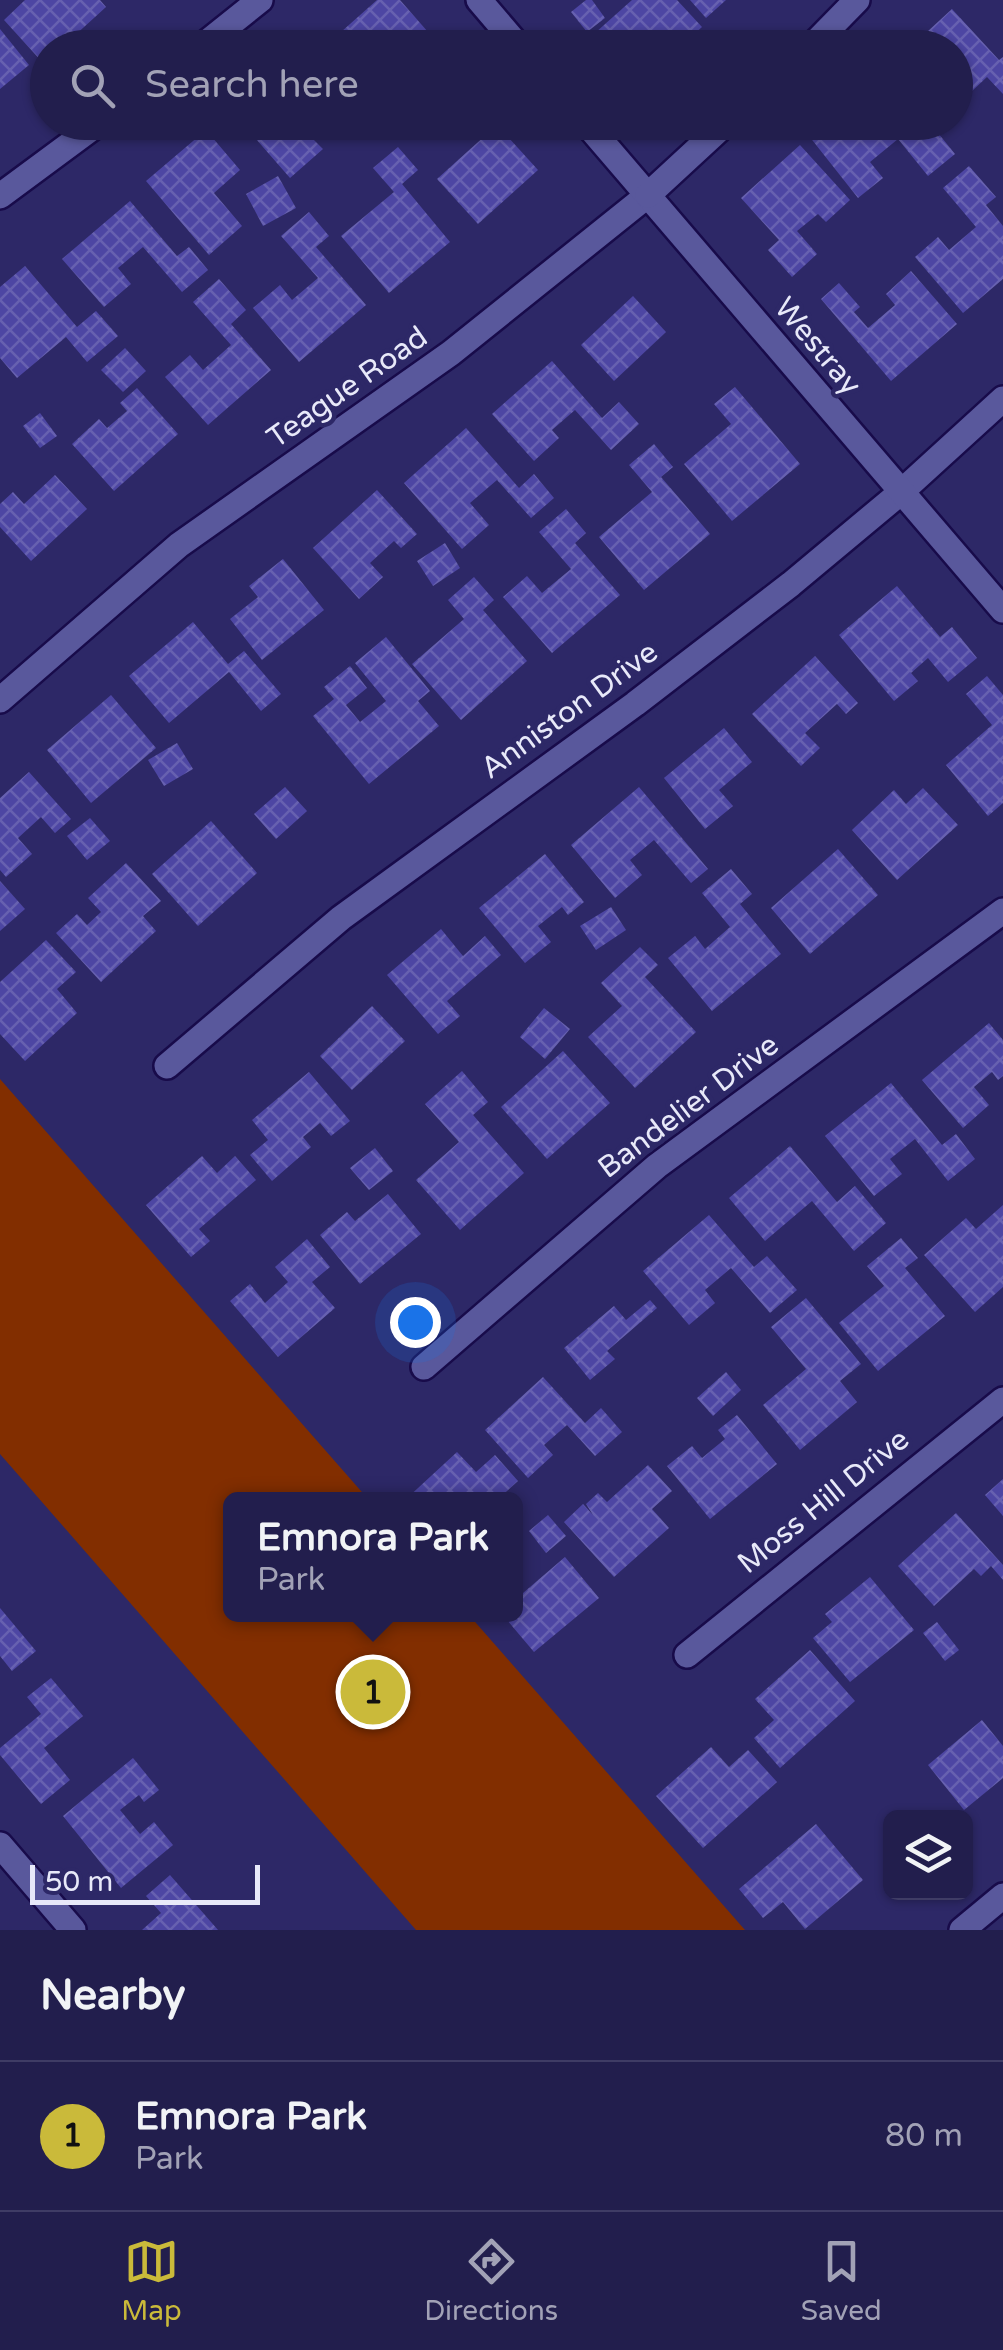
<!DOCTYPE html>
<html lang="en">
<head>
<meta charset="utf-8">
<style>
  body { margin:0; font-family:"Varela Round",sans-serif; background:#2a2754; color:#f1f3f6 }
  .controls { position:absolute; right:30px; bottom:30px; display:grid; overflow:hidden; border-radius:15px; box-shadow:0 2px 8px #0004 }
  .controls button { width:90px; height:90px; display:grid; place-items:center; padding:0; border:0; border-bottom:2px solid #3f3c65; background:#221e4d; color:#f1f3f6; font:50px sans-serif }
  .scale { position:absolute; left:30px; bottom:25px; width:230px; box-sizing:border-box; padding-left:10px; border:5px solid #e8e9f9; border-top:0; font-size:28px; line-height:35px; white-space:nowrap; color:#e8e9f9; -webkit-text-stroke:8px #2d2867; paint-order:stroke }
  .you { position:absolute; left:415px; top:1322px; width:35px; height:35px; margin:-25px; border:8px solid #fff; border-radius:50%; background:#1a73e8; box-shadow:0 0 0 15px #1a73e833 }
  .badge { display:grid; place-items:center; width:65px; height:65px; border-radius:50%; background:#caba3a; color:#111; font-size:32px; font-weight:700 }
  .pin { position:absolute; translate:-50% -50%; border:5px solid #fff; box-shadow:0 2px 10px #0006 }
  .popup { position:absolute; left:223px; top:1492px; width:300px; height:130px; box-sizing:border-box; display:grid; place-content:center; border-radius:15px; background:#221e4d; filter:drop-shadow(0 2px 8px #0005); font-size:32px; white-space:nowrap; color:#a2a2b6 }
  .popup b { font-size:38px; color:#f1f3f6 }
  .popup::after { content:''; position:absolute; left:50%; top:100%; margin-left:-20px; border:20px solid transparent; border-top-color:#221e4d }
  .list { margin:0; padding:0; list-style:none }
  h2 { display:flex; justify-content:space-between; align-items:center; height:130px; margin:0; padding:0 40px; font-size:42px }
  h2 small { font-size:32px; font-weight:400; color:#a2a2b6 }
  .list li { display:grid; grid-template-columns:65px 1fr auto; gap:30px; align-items:center; box-sizing:border-box; height:150px; padding:0 40px; border-top:2px solid #3f3c65 }
  .list b { display:block; font-size:38px; white-space:nowrap }
  .list p { margin:0; font-size:32px; white-space:nowrap; color:#a2a2b6 }
  .list em { font-size:32px; font-style:normal; color:#a2a2b6 }
  .icon { flex:none; width:55px; height:55px; fill:none; stroke:currentColor; stroke-width:2; stroke-linecap:round; stroke-linejoin:round }
  .map { position:relative; flex:none; width:1003px; height:1930px; overflow:hidden }
  .search { position:absolute; background:#221e4d; box-shadow:0 2px 8px #0004; left:30px; right:30px; top:30px; height:110px; display:flex; align-items:center; gap:25px; box-sizing:border-box; padding:0 35px; border-radius:55px; color:#a2a2b6; font-size:38px }
  .sheet { height:280px; background:#221e4d }
  nav { display:flex; justify-content:space-around; align-items:center; box-sizing:border-box; height:140px; border-top:2px solid #3f3c65; background:#221e4d; font-size:28px; color:#a2a2b6 }
  nav a { display:grid; justify-items:center; gap:5px }
  nav .on { color:#caba3a }
  .map>svg:first-child { display:block }
  .park { fill:#822e00 }
  .building { fill:url(#building-cross-hatch) }
  .lines { fill:none; stroke-linecap:round; stroke-linejoin:round }
  .street-casing { stroke:#180b4a; stroke-width:30 }
  .secondary-casing { stroke:#180b4a; stroke-width:30 }
  .street { stroke:#59589c; stroke-width:25 }
  .secondary { stroke:#59589c; stroke-width:25 }
  .labels { text-anchor:middle; stroke-width:9; stroke-linejoin:round; paint-order:stroke }
  .street-label { font-size:30px; fill:#e8e9f9; stroke:#2d2867 }
</style>
</head>
<body>
<div class="map">
<svg width="1003" height="1930" viewBox="0 0 1003 1930">
  <defs>
    <pattern id="building-cross-hatch" width="8" height="8" patternUnits="userSpaceOnUse" patternTransform="scale(2.5)"><rect width="8" height="8" fill="#4d46a3"/><path d="M0 0l8 8M0 8l8-8" fill="none" stroke="#6761b0"/></pattern>
  </defs>
  <rect width="100%" height="100%" fill="#2d2867"/>
  <!-- park -->
  <path class="park" d="M0 1079 368 1499 230 1500V1614L469 1615 745 1930H416L0 1454Z"/>
  <!-- building -->
  <g class="building">
    <path d="M25 0H100L106 7 61 48H48L44 64 4 20Z"/>
    <path d="M377 0H400L442 48H323Z"/>
    <path d="M586 0H592L605 18 587 32 571 12Z"/>
    <path d="M632 0H677L702 27 679 48H608L595 33Z"/>
    <path d="M690 0H726L706 18Z"/>
    <path d="M952 9 999 60 1003 57V94L987 77 956 106V48H920L915 43Z"/>
    <path d="M0 29 29 65 0 89Z"/>
    <path d="M241 122H323L309 135 323 149 290 178Z"/>
    <path d="M826 122H909L921 138 934 128 955 154 928 176 898 139 870 162 883 178 858 198 809 136Z"/>
    <path d="M497 125 538 170 478 224 437 179Z"/>
    <path d="M206 130 240 170 214 193 242 226 209 255 146 181Z"/>
    <path d="M800 145 850 200 826 222 818 214 797 231 817 254 792 277 768 250 779 240 741 198Z"/>
    <path d="M398 147 418 170 402 184 450 242 389 293 341 236 394 192 373 168Z"/>
    <path d="M969 166 996 197 986 205 1003 226V279L963 313 915 257 938 237 949 250 976 227 943 188Z"/>
    <path d="M278 176 296 208 263 226 246 194Z"/>
    <path d="M130 201 177 256 189 247 208 270 182 292 143 247 118 268 131 284 104 307 62 259Z"/>
    <path d="M309 212 329 236 316 247 366 305 299 362 253 308 280 285 292 300 318 278 281 236Z"/>
    <path d="M25 266 77 327 96 311 118 336 87 362 66 337 17 378 0 358V287Z"/>
    <path d="M911 271 957 324 891 381 821 299 839 283 860 307 854 312 868 328 895 305 886 294Z"/>
    <path d="M219 279 246 310 231 324 271 370 208 425 165 377 190 355 203 370 231 345 193 302Z"/>
    <path d="M633 296 666 332 614 381 581 345Z"/>
    <path d="M125 348 146 371 123 392 101 370Z"/>
    <path d="M552 361 602 418 619 402 639 424 611 450 575 410 552 430 559 438 534 461 492 414Z"/>
    <path d="M735 387 800 464 732 521 684 464 731 424 714 404Z"/>
    <path d="M137 388 178 434 114 491 72 444 99 419 107 428 127 411 120 403Z"/>
    <path d="M40 413 57 436 40 448 23 426Z"/>
    <path d="M466 428 519 488 534 474 554 498 531 518 497 480 470 503 489 525 462 549 404 483Z"/>
    <path d="M654 444 673 467 661 477 710 534 644 590 599 537 652 492 629 465Z"/>
    <path d="M55 475 87 509 31 561 0 527V504L13 492 24 504Z"/>
    <path d="M377 490 417 534 401 548 394 541 370 563 383 577 359 599 313 548Z"/>
    <path d="M566 509 586 533 575 543 620 595 552 653 503 597 527 576 542 593 571 569 539 532Z"/>
    <path d="M445 543 460 568 433 586 417 561Z"/>
    <path d="M283 559 324 610 262 660 230 619 258 597 249 586Z"/>
    <path d="M474 577 494 600 483 610 527 661 461 720 412 664 464 619 448 600Z"/>
    <path d="M897 586 940 637 952 627 977 658 948 682 928 658 911 673 918 681 894 701 839 635Z"/>
    <path d="M193 622 228 664 244 651 281 694 261 711 229 672 169 723 129 676Z"/>
    <path d="M386 637 430 691 418 701 439 726 369 784 313 716 334 699 324 687 350 666 367 688 346 705 360 722 386 701 355 663Z"/>
    <path d="M815 656 858 703 846 714 837 704 805 733 820 748 801 766 752 714Z"/>
    <path d="M987 676 1003 695V803L988 816 946 765 992 725 966 694Z"/>
    <path d="M111 695 156 748 91 803 47 750Z"/>
    <path d="M724 728 752 762 719 790 733 806 705 829 664 778Z"/>
    <path d="M177 743 193 769 164 786 148 760Z"/>
    <path d="M29 772 71 819 55 833 41 817 18 838 32 854 6 877 0 870V798Z"/>
    <path d="M285 787 307 811 276 839 254 814Z"/>
    <path d="M639 787 708 869 691 883 654 840 630 860 642 875 615 898 571 845Z"/>
    <path d="M923 788 958 825 897 880 852 830 894 790 906 804Z"/>
    <path d="M90 818 110 841 87 860 67 836Z"/>
    <path d="M211 821 257 873 198 926 152 874Z"/>
    <path d="M838 849 878 895 810 954 771 908Z"/>
    <path d="M545 854 584 902 568 915 562 907 538 926 551 942 525 963 479 908Z"/>
    <path d="M126 863 161 901 143 916 156 931 101 982 56 933 77 914 87 925 101 912 88 898Z"/>
    <path d="M731 869 752 894 740 904 781 954 712 1011 668 958 695 936 705 949 730 927 702 893Z"/>
    <path d="M0 881 25 909 0 931Z"/>
    <path d="M611 907 626 930 596 950 580 926Z"/>
    <path d="M441 929 463 956 485 936 501 955 447 1001 460 1016 438 1034 387 975Z"/>
    <path d="M46 940 76 972 57 989 77 1013 25 1061 0 1034V982Z"/>
    <path d="M640 947 658 965 645 977 696 1032 635 1088 588 1037 622 1006 601 983Z"/>
    <path d="M372 1006 405 1041 352 1090 320 1056Z"/>
    <path d="M544 1008 570 1029 545 1059 520 1037Z"/>
    <path d="M989 1023 1003 1040V1076L998 1080 992 1072 974 1087 989 1105 963 1128 922 1080Z"/>
    <path d="M563 1051 610 1103 547 1159 501 1107Z"/>
    <path d="M462 1071 488 1102 473 1115 524 1173 460 1230 416 1180 459 1142 425 1104Z"/>
    <path d="M309 1072 350 1121 331 1136 320 1123 303 1137 311 1147 272 1181 250 1155 268 1140 252 1120Z"/>
    <path d="M891 1083 942 1145 956 1134 975 1159 948 1181 915 1139 890 1159 902 1174 874 1196 825 1136Z"/>
    <path d="M790 1146 837 1202 855 1186 886 1223 854 1251 812 1201 765 1241 729 1198Z"/>
    <path d="M375 1148 393 1171 369 1190 350 1168Z"/>
    <path d="M202 1156 217 1173 235 1156 256 1180 199 1229 210 1241 191 1257 146 1205Z"/>
    <path d="M388 1194 421 1234 360 1284 320 1235 347 1212 355 1221Z"/>
    <path d="M1003 1205V1287L975 1312 924 1255 966 1218 976 1229Z"/>
    <path d="M709 1215 754 1267 767 1256 797 1290 770 1313 731 1268 705 1290 715 1303 689 1325 643 1271Z"/>
    <path d="M901 1238 918 1258 905 1268 945 1316 878 1371 839 1323 884 1286 867 1266Z"/>
    <path d="M307 1239 330 1267 312 1282 335 1308 278 1357 230 1301 250 1284 265 1303 288 1282 275 1267Z"/>
    <path d="M806 1298 861 1364 840 1381 857 1402 800 1450 763 1405 806 1369 771 1327Z"/>
    <path d="M650 1300 657 1308 607 1351 615 1359 590 1380 564 1348 614 1306 626 1320Z"/>
    <path d="M726 1372 741 1390 713 1416 697 1398Z"/>
    <path d="M543 1377 585 1423 601 1408 622 1432 595 1456 567 1425 544 1445 553 1455 528 1478 485 1430Z"/>
    <path d="M737 1415 777 1464 710 1519 667 1466 692 1446 702 1458 725 1439 718 1430Z"/>
    <path d="M457 1452 476 1472 495 1455 518 1481 497 1500H405Z"/>
    <path d="M648 1465 672 1491 652 1509 669 1528 614 1577 564 1522 583 1504 593 1515 586 1504 598 1493 607 1502Z"/>
    <path d="M1003 1479V1516L985 1495Z"/>
    <path d="M956 1513 1003 1565V1580L991 1566 981 1576 974 1569 934 1606 898 1566Z"/>
    <path d="M548 1515 566 1536 546 1553 529 1531Z"/>
    <path d="M565 1557 599 1598 534 1652 502 1614H516V1599Z"/>
    <path d="M870 1577 914 1630 850 1682 813 1638 832 1622 825 1614Z"/>
    <path d="M0 1608 36 1651 12 1671 0 1656Z"/>
    <path d="M937 1622 959 1650 945 1661 923 1633Z"/>
    <path d="M810 1650 855 1701 780 1768 754 1738 774 1720 755 1699Z"/>
    <path d="M51 1678 83 1716 44 1748 70 1780 41 1804 0 1755V1748L41 1714 27 1697Z"/>
    <path d="M982 1720 1003 1746V1778L964 1810 928 1765Z"/>
    <path d="M711 1747 729 1767 748 1750 777 1782 703 1848 656 1796Z"/>
    <path d="M133 1758 159 1790 144 1802 139 1795 120 1810 140 1834 154 1822 173 1845 121 1888 63 1816Z"/>
    <path d="M816 1824 863 1880 805 1929 783 1902 763 1918 739 1889Z"/>
    <path d="M170 1875 218 1930H142L161 1913 146 1896Z"/>
  </g>
  <g class="lines">
    <!-- street casing -->
    <g class="street-casing">
      <g id="street">
        <path d="M200 48 260 0"/>
        <path d="M0 196 100 122"/>
        <path d="M0 700 179 545 451 353 648 195"/>
        <path d="M167 1066 341 918 635 704 791 584 900 493 1003 399"/>
        <path d="M424 1367 657 1166 1003 911"/>
        <path d="M687 1655 1003 1400"/>
        <path d="M962 1930 1003 1896"/>
      </g>
    </g>
    <!-- secondary casing -->
    <g class="secondary-casing">
      <g id="secondary">
        <path d="M479 0 520 48"/>
        <path d="M810 48 857 0"/>
        <path d="M585 122 1003 610"/>
        <path d="M648 195 727 122"/>
        <path d="M0 1845 73 1930"/>
      </g>
    </g>
    <!-- street -->
    <use href="#street" class="street"/>
    <!-- secondary -->
    <use href="#secondary" class="secondary"/>
  </g>
  <g class="labels">
    <!-- street labels -->
    <g class="street-label">
      <text transform="translate(818 346) rotate(50)" y="10">Westray</text>
      <text transform="translate(347 387) rotate(-35)" y="10">Teague Road</text>
      <text transform="translate(569 710) rotate(-36)" y="10">Anniston Drive</text>
      <text transform="translate(688 1106) rotate(-37)" y="10">Bandelier Drive</text>
      <text transform="translate(823 1501) rotate(-39)" y="10">Moss Hill Drive</text>
    </g>
  </g>
</svg>
<div class="controls">
<button><svg class="icon" aria-label="layers" viewBox="0 0 24 24"><path d="M12 4l9 5-9 5-9-5zM3 14l9 5 9-5"/></svg></button>
</div>
<div class="scale">50 m</div>
<div class="you"></div>
<div class="pin badge" style="left:373px;top:1692px">1</div>
<div class="popup"><b>Emnora Park</b>Park</div>
<div class="search"><svg class="icon" aria-label="search" viewBox="0 0 24 24"><circle cx="10" cy="10" r="6"/><path d="M15 15l6 6"/></svg>Search here</div>
</div>
<section class="sheet">
<h2>Nearby<small></small></h2>
<ul class="list">
<li><span class="badge">1</span><div><b>Emnora Park</b><p>Park</p></div><em>80 m</em></li>
</ul>
</section>
<nav>
<a class="on"><svg class="icon" aria-label="map" viewBox="0 0 24 24"><path d="M3 6l6-2 6 2 6-2v14l-6 2-6-2-6 2zM9 4v14M15 6v14"/></svg>Map</a>
<a><svg class="icon" aria-label="directions" viewBox="0 0 24 24"><path d="M12 3l9 9-9 9-9-9zM9 14v-3h6M13 9l2 2-2 2"/></svg>Directions</a>
<a><svg class="icon" aria-label="saved" viewBox="0 0 24 24"><path d="M7 4h10v16l-5-4-5 4z"/></svg>Saved</a>
</nav>
</body>
</html>
